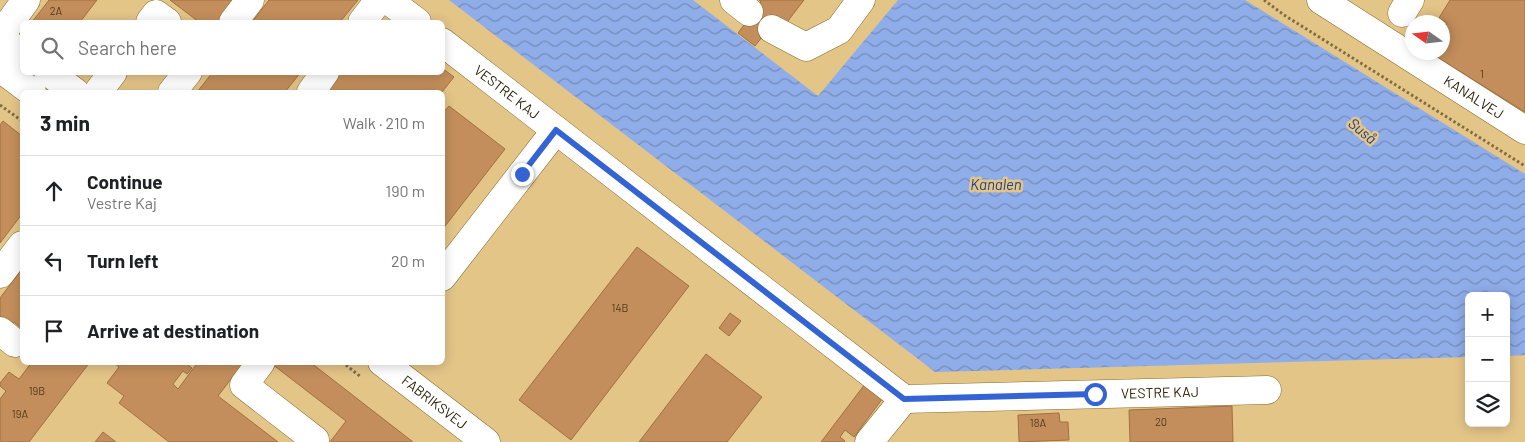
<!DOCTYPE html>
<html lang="en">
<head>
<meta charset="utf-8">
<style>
  body { margin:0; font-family:Barlow,sans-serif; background:#f2f2f2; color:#202124 }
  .controls { position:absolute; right:15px; bottom:15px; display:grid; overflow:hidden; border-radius:8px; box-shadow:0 2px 12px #0003 }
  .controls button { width:45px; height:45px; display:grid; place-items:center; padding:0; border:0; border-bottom:1px solid #e0e0e0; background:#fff; color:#202124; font:25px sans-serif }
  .compass { position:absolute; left:1405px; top:15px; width:45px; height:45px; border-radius:50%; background:#fff; box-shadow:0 2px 12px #0003; rotate:284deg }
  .stop { position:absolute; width:15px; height:15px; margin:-11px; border:4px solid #3464d3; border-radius:50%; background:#fff }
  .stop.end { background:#3464d3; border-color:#fff; box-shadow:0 1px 5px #0008 }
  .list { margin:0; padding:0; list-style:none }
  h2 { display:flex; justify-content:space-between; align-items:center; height:65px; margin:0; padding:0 20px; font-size:21px }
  h2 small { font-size:16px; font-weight:400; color:#757577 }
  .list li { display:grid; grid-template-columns:32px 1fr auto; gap:15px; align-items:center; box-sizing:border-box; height:70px; padding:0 20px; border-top:1px solid #e0e0e0 }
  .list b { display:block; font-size:19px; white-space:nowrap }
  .list p { margin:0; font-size:16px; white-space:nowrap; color:#757577 }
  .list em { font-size:16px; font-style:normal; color:#757577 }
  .icon { flex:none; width:28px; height:28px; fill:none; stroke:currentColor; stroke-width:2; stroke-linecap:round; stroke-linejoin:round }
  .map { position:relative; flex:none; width:1525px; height:442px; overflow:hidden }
  .search { position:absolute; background:#fff; box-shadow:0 2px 12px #0003; left:20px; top:20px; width:425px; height:55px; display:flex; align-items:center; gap:12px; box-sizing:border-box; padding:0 18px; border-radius:8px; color:#757577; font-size:19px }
  .panel { position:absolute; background:#fff; box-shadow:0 2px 12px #0003; left:20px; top:90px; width:425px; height:275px; border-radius:8px }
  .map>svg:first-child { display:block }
  .water { fill:url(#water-waves) }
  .building { fill:#c38e5b; stroke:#a07042 }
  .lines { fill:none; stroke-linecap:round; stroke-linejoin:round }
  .minor-casing { stroke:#876a2d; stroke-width:29 }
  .path { stroke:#816c42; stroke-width:3; stroke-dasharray:2.5 2.5; stroke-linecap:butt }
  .minor { stroke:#fff; stroke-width:28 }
  .route { stroke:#3464d3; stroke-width:6 }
  .labels { text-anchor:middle; stroke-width:5; stroke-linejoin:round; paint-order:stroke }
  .number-label { font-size:11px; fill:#513c1b }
  .street-label { font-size:14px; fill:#2b2006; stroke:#e4c588 }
  .water-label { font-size:15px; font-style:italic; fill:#224188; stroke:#e4c588 }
</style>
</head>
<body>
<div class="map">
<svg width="1525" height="442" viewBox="0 0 1525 442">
  <defs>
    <pattern id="water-waves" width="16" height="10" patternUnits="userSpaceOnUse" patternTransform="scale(1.25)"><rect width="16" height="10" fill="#8fade9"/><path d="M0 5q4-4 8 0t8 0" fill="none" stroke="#758cbb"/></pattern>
  </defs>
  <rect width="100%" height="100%" fill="#e4c588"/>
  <!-- water -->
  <path class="water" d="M449 0H693L818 96 898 0H1245L1525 174V355L1506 356V296H1469V357L935 372Z"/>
  <!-- building -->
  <g class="building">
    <path d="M49 0H97L80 22H32Z"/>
    <path d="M170 0H242L225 22H199Z"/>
    <path d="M269 0H358L340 22H252Z"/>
    <path d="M759 0H804L781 30 773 23 755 46 738 33 761 2Z"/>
    <path d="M1450 0H1525V112L1429 52H1442V31L1447 23 1439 18Z"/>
    <path d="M442 68 454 77 442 92H325L341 72H442Z"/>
    <path d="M213 72H301L285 92H197Z"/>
    <path d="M449 106 505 149 442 230V114Z"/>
    <path d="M3 121 22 136V214L0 243V125Z"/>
    <path d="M637 247 689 286 571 440 519 400Z"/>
    <path d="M22 269V329L14 322 8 330 0 324V298Z"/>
    <path d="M730 313 741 321 729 336 719 328Z"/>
    <path d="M706 354 762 397 727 442H639Z"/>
    <path d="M32 362H90L29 442H0V399L6 391 0 386V383L9 372 19 379Z"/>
    <path d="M113 362H189L188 365 192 368 187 374 183 371 173 384 178 389 198 362H244L218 396 278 442H169L119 403 124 396 107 383 119 367Z"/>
    <path d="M273 362H310L413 442H330L346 421 272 364Z"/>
    <path d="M865 384 883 398 854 437 845 430 840 437 845 441 844 442H821Z"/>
    <path d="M1232 406 1233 442H1130L1129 410Z"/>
    <path d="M1059 413 1060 422H1068L1069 440 1019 442 1018 415Z"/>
    <path d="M103 432 116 442H95Z"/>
  </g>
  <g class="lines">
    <!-- minor casing -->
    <g class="minor-casing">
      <g id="minor">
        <path d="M388 0 417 22"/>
        <path d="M734 0 749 12"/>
        <path id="s1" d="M1321 0 1525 130"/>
        <path d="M1402 13 1410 0"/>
        <path d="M150 22 156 14 167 22"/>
        <path d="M233 22 250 0"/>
        <path d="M362 22 379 0"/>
        <path d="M772 29 806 47 839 30 861 0"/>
        <path d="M0 36 26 0"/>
        <path d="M0 37 22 54"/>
        <path id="s2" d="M442 42 904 399 869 442"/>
        <path d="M0 68 32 92"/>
        <path d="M48 72 75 92"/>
        <path d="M98 92 113 72"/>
        <path d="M172 92 188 72"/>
        <path d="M311 92 325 72"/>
        <path d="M0 274 22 245"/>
        <path d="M442 277 556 130"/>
        <path d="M0 331 15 343"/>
        <path d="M261 362 244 385 315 440"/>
        <path id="s3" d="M382 362 486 442"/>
        <path id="s4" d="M904 399 1267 390"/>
      </g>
    </g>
    <!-- path -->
    <g class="path">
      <path d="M1264 0 1284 15 1525 166"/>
      <path d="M0 105 22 121"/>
      <path d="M342 362 361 377"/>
    </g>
    <!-- minor -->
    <use href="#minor" class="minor"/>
  </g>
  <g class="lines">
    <!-- route -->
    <path class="route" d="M522 174 556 130 904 399 1095 394"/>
  </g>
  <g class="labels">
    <!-- number labels -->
    <g class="number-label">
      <text x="56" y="15">2A</text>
      <text x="1482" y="78">1</text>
      <text x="620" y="312">14B</text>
      <text x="37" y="395">19B</text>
      <text x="20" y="418">19A</text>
      <text x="1161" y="426">20</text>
      <text x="1038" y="427">18A</text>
    </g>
    <!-- street labels -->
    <g class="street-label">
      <text dy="5" stroke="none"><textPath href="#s2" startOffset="82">VESTRE KAJ</textPath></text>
      <text dy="5" stroke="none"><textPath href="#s1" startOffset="181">KANALVEJ</textPath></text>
      <text dy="5" stroke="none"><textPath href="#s4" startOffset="256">VESTRE KAJ</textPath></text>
      <text dy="5" stroke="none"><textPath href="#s3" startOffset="66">FABRIKSVEJ</textPath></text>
    </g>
    <!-- water labels -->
    <g class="water-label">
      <text transform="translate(1362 131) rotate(39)" y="5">Suså</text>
      <text x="996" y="190">Kanalen</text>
    </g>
  </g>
</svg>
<div class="controls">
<button>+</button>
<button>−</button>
<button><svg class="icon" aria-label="layers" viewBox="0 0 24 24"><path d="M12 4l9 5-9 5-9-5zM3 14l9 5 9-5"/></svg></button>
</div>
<svg class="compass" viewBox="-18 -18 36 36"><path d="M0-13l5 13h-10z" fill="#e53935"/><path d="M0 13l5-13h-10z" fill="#757577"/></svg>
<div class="stop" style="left:1095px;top:394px"></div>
<div class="stop end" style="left:522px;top:174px"></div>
<div class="search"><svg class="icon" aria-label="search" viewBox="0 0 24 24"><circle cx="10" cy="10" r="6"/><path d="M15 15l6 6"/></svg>Search here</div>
<section class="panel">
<h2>3 min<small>Walk · 210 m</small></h2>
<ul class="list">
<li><svg class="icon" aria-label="ahead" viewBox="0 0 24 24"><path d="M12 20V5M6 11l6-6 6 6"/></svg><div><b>Continue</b><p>Vestre Kaj</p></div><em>190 m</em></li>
<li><svg class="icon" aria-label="left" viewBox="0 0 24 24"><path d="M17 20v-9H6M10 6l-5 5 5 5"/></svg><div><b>Turn left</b></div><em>20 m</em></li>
<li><svg class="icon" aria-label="arrive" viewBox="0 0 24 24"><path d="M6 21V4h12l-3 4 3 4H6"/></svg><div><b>Arrive at destination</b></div></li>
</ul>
</section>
</div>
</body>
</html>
